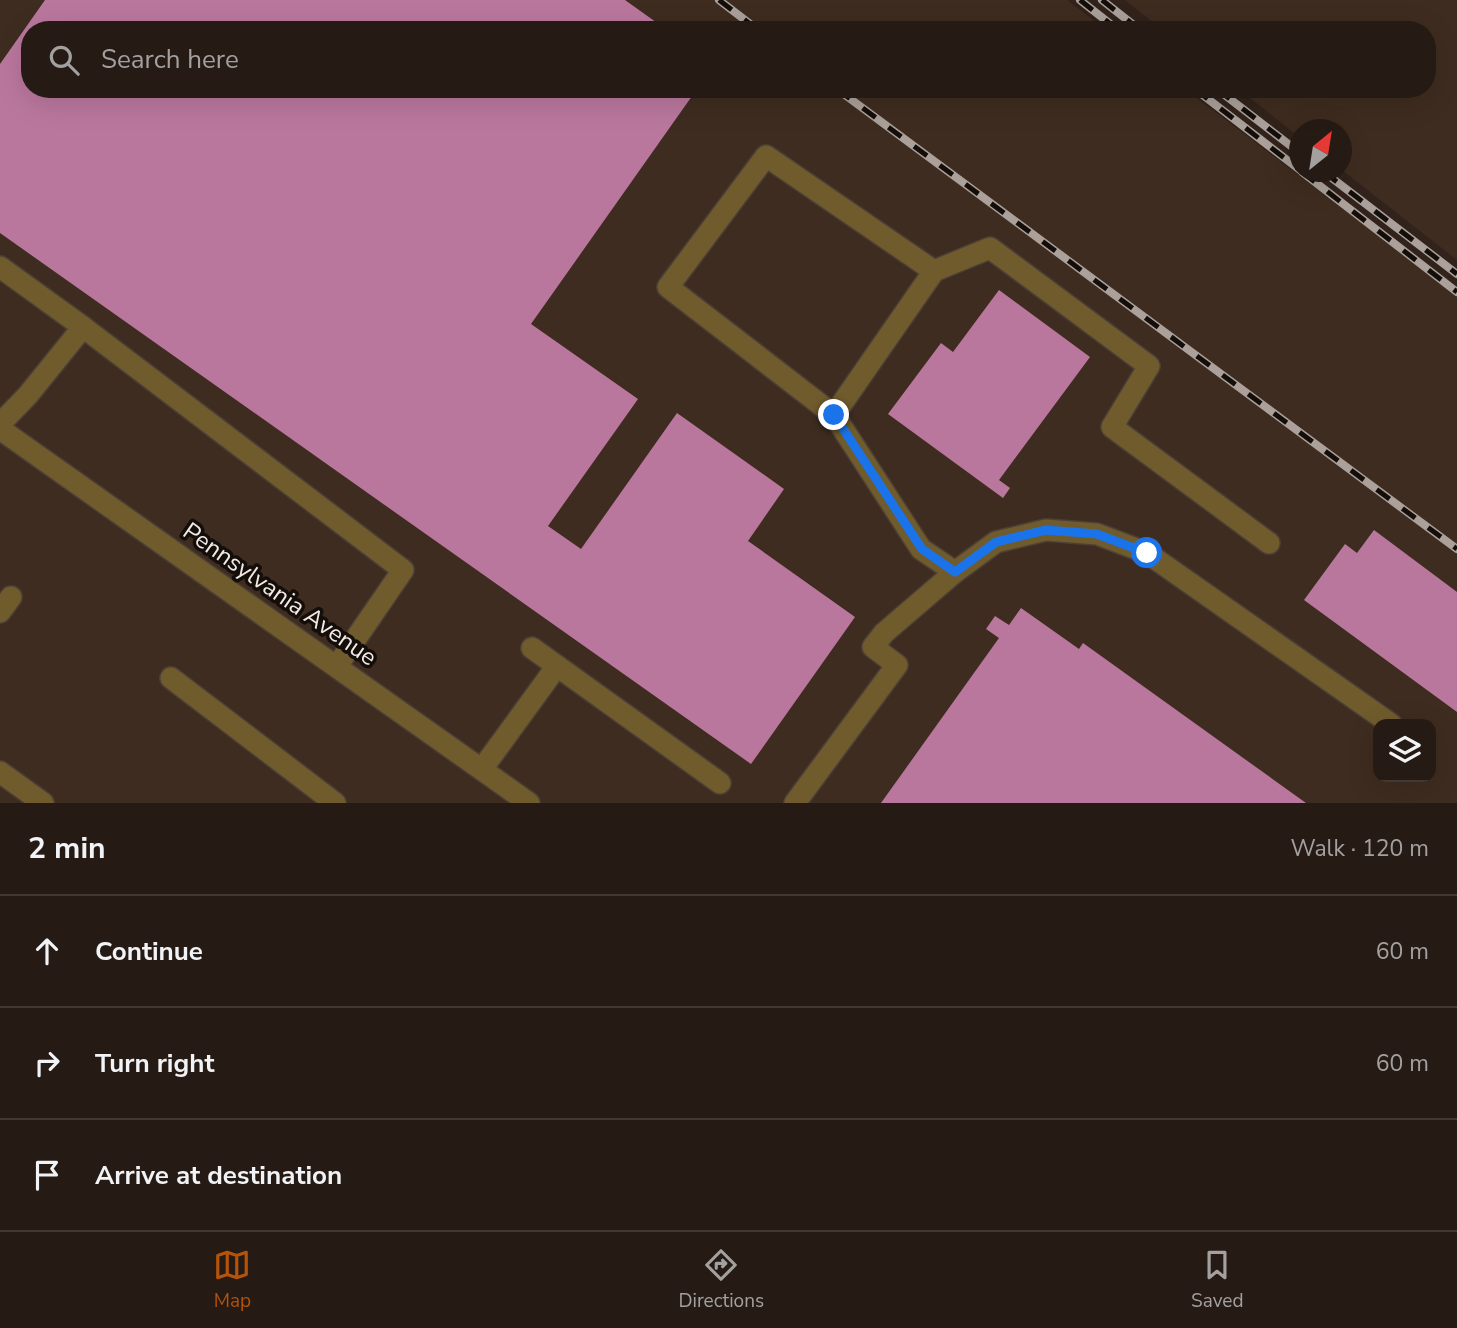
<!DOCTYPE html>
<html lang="en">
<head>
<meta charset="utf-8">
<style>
  body { margin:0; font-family:"Nunito Sans",sans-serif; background:#312722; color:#f1f3f6 }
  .controls { position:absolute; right:21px; bottom:21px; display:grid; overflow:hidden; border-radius:14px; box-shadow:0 7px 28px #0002 }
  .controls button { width:63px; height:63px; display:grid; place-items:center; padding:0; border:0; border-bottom:2px solid #423834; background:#251a14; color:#f1f3f6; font:35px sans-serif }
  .compass { position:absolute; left:1289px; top:119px; width:63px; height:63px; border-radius:50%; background:#251a14; box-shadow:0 7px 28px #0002; rotate:30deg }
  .stop { position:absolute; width:21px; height:21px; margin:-16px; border:5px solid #1a73e8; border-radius:50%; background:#fff }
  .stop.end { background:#1a73e8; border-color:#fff; box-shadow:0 2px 7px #0008 }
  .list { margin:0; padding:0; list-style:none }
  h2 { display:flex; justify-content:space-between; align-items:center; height:91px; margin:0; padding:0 28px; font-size:30px }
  h2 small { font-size:23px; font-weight:400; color:#a3a1a0 }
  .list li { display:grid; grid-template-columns:46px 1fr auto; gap:21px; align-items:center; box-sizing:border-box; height:112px; padding:0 28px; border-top:2px solid #423834 }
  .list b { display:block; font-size:26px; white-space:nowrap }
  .list em { font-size:23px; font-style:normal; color:#a3a1a0 }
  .icon { flex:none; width:38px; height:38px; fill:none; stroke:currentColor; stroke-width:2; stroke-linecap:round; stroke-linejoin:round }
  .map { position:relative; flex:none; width:1457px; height:803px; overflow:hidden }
  .search { position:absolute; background:#251a14; box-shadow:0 7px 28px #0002; left:21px; right:21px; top:21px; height:77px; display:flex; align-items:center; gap:18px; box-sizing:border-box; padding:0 24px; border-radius:28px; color:#a3a1a0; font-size:26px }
  .sheet { height:427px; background:#251a14 }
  nav { display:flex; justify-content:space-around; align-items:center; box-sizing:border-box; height:98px; border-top:2px solid #423834; background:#251a14; font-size:19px; color:#a3a1a0 }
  nav a { display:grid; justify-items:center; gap:4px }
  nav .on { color:#b45309 }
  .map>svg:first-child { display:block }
  .built { fill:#3f2c20; fill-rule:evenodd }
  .building { fill:#ba779d }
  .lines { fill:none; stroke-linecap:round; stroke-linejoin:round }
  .minor-casing { stroke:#4c3f37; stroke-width:24 }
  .minor { stroke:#705b2c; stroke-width:21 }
  .rail-casing { stroke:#aba09a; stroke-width:8 }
  .rail { stroke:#140e0b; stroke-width:5; stroke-dasharray:16; stroke-linecap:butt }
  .route { stroke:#1a73e8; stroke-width:9 }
  .labels { text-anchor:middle; stroke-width:7; stroke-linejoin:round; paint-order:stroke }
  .street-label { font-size:24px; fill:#f4eae5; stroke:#140e0b }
</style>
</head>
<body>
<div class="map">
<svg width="1457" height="803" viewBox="0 0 1457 803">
  <rect width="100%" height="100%" fill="#31231b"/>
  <!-- built -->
  <g class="built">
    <path d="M0 0H1067L1106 30H30V89H1185L1457 295V803H0ZM1378 724H1431V777H1378Z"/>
    <path d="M1125 0H1457V260L1342 170V130H1300L1299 137 1239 89H1427V30H1163Z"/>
  </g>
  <!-- building -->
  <g class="building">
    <path d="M45 0H625L667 30H30V89H697L531 324 638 399 548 526 581 549 677 413 784 489 748 541 855 617 751 764 0 233V64Z"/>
    <path d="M999 290 1090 357 999 480 1010 488 1003 498 888 414 941 343 953 352Z"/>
    <path d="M1374 530 1457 592V712L1304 600 1345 544 1357 553Z"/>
    <path d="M1021 608 1079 649 1083 643 1306 803H881L999 638 986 629 995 616 1009 625Z"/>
  </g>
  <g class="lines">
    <!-- minor casing -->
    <g class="minor-casing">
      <g id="minor">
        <path d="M0 267 83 327 403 570 337 666"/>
        <path d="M934 271 990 248 1149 366 1112 427 1269 543"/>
        <path d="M0 424 28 395 83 327"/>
        <path d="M0 429 529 803"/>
        <path d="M955 572 996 542 1046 530 1097 534 1147 553 1391 724"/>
        <path d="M0 612 11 597"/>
        <path d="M532 648 720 783"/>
        <path d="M171 678 335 803"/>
        <path d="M482 769 557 666"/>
        <path d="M0 772 43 803"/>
        <path d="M795 803 897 665 873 647 884 633 955 572 921 549 834 415 668 287 766 156 934 271 834 415"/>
      </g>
    </g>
    <!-- minor -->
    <use href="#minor" class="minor"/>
    <!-- rail casing -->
    <g class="rail-casing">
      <g id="rail">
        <path d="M719 0 758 30"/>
        <path d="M1080 0 1118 30"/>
        <path d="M1102 0 1140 30"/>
        <path d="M837 89 1457 549"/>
        <path d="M1195 89 1300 170"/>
        <path d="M1217 89 1300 153"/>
        <path d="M1302 172 1457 292"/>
        <path d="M1324 172 1457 274"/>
      </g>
    </g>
    <!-- rail -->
    <use href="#rail" class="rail"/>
  </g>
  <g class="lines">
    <!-- route -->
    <path class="route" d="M834 415 922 549 955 572 996 542 1046 530 1097 534 1147 553"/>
  </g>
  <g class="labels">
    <!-- street labels -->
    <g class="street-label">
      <text transform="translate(280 594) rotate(35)" y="8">Pennsylvania Avenue</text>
    </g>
  </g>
</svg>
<div class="controls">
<button><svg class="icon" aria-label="layers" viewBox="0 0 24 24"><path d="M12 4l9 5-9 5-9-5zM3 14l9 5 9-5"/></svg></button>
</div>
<svg class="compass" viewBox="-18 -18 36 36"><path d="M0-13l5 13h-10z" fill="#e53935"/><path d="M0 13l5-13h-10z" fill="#a3a1a0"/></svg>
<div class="stop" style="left:1147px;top:553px"></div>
<div class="stop end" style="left:834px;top:415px"></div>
<div class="search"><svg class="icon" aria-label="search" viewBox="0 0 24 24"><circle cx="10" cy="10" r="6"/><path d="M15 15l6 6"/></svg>Search here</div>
</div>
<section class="sheet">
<h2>2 min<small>Walk · 120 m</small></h2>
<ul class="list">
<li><svg class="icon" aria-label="ahead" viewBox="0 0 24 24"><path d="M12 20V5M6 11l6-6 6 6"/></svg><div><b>Continue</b></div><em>60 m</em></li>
<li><svg class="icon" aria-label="right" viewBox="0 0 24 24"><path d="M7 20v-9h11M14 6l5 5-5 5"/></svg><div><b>Turn right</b></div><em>60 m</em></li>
<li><svg class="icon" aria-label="arrive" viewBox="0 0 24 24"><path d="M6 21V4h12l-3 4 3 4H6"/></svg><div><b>Arrive at destination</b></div></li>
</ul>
</section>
<nav>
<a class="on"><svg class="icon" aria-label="map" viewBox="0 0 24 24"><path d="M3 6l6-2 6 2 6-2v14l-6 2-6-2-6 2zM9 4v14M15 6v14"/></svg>Map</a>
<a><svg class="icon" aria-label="directions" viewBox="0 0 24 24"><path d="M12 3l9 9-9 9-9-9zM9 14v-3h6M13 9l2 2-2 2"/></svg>Directions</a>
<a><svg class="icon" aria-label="saved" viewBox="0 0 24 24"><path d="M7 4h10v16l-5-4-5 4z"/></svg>Saved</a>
</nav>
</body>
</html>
